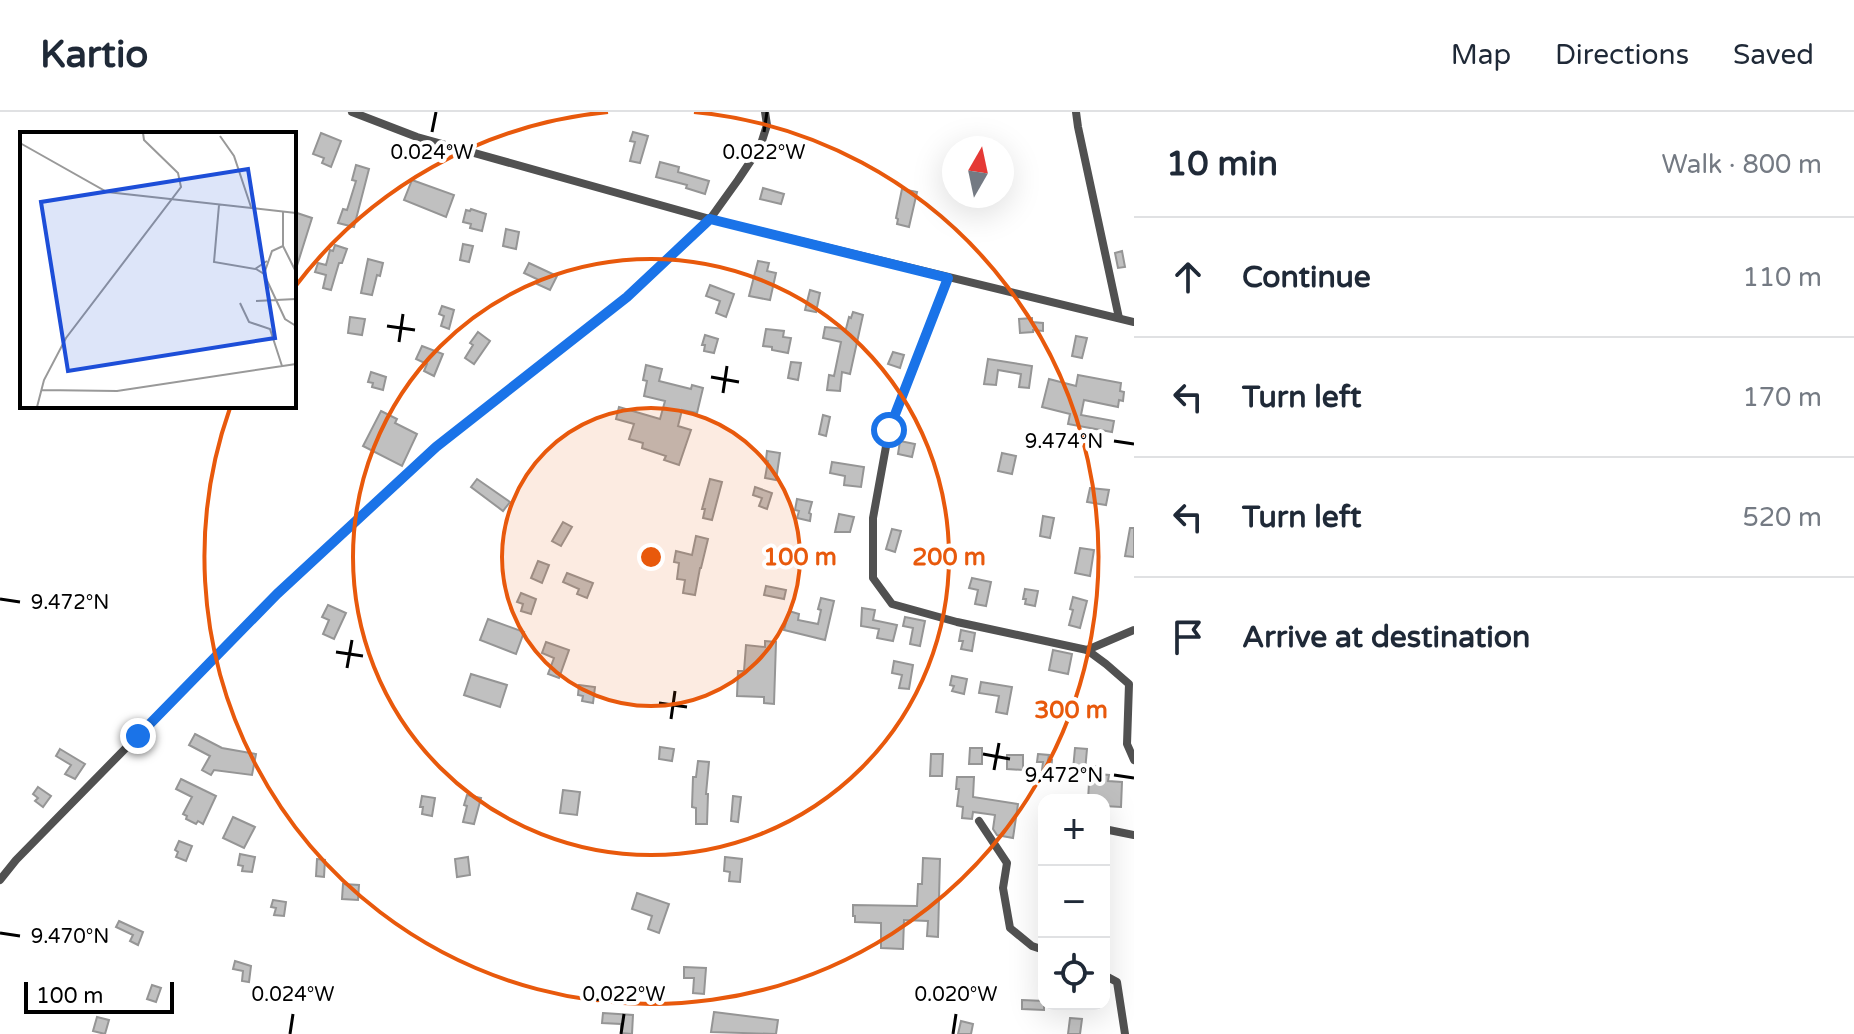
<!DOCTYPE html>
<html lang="en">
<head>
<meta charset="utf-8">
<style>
  body { margin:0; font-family:"Varela Round",sans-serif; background:#f6f6f7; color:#1f2937 }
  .controls { position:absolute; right:24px; bottom:24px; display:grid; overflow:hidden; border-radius:16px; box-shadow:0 8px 32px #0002 }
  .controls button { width:72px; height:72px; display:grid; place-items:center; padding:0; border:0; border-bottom:2px solid #e0e1e3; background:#fff; color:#1f2937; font:40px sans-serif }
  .compass { position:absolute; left:942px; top:24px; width:72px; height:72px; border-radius:50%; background:#fff; box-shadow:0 8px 32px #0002; rotate:9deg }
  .scale { position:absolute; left:24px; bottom:20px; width:150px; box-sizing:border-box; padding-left:8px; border:4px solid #000; border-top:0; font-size:22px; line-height:28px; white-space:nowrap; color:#000; -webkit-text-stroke:6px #fff; paint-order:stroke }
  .stop { position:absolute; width:24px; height:24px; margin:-18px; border:6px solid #1a73e8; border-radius:50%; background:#fff }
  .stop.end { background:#1a73e8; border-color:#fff; box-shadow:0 2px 8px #0008 }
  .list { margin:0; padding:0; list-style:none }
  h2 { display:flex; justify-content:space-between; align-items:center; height:104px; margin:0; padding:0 32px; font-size:34px }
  h2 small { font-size:26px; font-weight:400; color:#747a83 }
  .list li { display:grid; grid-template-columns:52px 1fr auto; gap:24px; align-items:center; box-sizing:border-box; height:120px; padding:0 32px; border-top:2px solid #e0e1e3 }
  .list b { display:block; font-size:30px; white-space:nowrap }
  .list em { font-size:26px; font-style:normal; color:#747a83 }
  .icon { flex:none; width:44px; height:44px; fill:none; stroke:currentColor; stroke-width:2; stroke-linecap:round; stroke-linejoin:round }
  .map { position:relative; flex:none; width:1134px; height:922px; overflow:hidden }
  header { display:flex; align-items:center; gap:48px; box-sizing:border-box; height:112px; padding:0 40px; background:#fff; border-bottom:2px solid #e0e1e3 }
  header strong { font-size:38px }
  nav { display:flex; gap:44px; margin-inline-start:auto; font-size:28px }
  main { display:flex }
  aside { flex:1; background:#fff }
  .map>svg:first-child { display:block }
  .building { fill:#c0c0c0; stroke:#959595; stroke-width:2 }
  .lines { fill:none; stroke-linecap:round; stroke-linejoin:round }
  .street { stroke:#515151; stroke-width:8 }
  .route { stroke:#1a73e8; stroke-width:10 }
  .ticks { fill:none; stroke:#000; stroke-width:3 }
  .ring { fill:none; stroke:#e8590c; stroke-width:4 }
  .inset-road { fill:none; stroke:#999; stroke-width:2 }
  .view { fill:#1d4ed8; fill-opacity:0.15; stroke:#1d4ed8; stroke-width:4 }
  .inset-edge { fill:none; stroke:#000; stroke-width:4 }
  .ticks-label { font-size:20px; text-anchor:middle; fill:#000; stroke:#fff; stroke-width:8; stroke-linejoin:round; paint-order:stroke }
  .centre { fill:#e8590c; stroke:#fff; stroke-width:4 }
  .ring-label { font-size:24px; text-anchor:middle; font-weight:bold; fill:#e8590c; stroke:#fff; stroke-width:8; stroke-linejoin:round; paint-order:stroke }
</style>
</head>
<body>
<header>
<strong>Kartio</strong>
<nav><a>Map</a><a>Directions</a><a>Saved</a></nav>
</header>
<main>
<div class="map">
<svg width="1134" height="922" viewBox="0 0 1134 922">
  <rect width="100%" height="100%" fill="#fff"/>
  <!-- building -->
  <g class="building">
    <path d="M633 20 648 24 640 51 630 49 635 30 630 29Z"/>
    <path d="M321 21 341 29 331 55 322 51 324 46 313 42Z"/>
    <path d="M660 50 679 55 678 60 709 69 705 82 686 76 687 73 656 65Z"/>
    <path d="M356 53 369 57 354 115 338 111 343 97 347 98 356 69 352 68Z"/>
    <path d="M412 68 454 83 446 105 404 88Z"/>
    <path d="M763 76 784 82 781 92 760 87Z"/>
    <path d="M902 77 917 80 909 115 897 112 898 107 896 106Z"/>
    <path d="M471 97 486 102 482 119 470 116 471 112 463 110 466 98 470 99Z"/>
    <path d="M294 100 312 106 295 160H294Z"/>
    <path d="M506 117 519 120 516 137 503 134Z"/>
    <path d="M463 132 473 134 469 150 460 148Z"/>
    <path d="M335 133 347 137 342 151H339L331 178 323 176 326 163 315 160 318 151 326 153 330 138 333 139Z"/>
    <path d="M1122 139 1125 155 1118 156 1115 141Z"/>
    <path d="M368 147 383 151 380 164 377 163 372 183 361 181Z"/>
    <path d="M758 149 769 151 767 159 776 161 770 188 749 184Z"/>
    <path d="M529 151 557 164 550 178 537 172 539 168 524 161Z"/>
    <path d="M710 173 734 182 726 205 716 201 720 189 706 184Z"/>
    <path d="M810 178 820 181 816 200 805 198Z"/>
    <path d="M442 194 454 198 449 217 441 214 444 204 439 202Z"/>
    <path d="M853 200 863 203 850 262 842 260 840 279 827 278 829 263 834 264 841 230 823 226 825 215 846 217 849 205 851 206Z"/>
    <path d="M350 205 365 207 362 223 348 221Z"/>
    <path d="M1032 206V210L1043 211V219L1033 218V220L1020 221 1019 207Z"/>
    <path d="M766 217 784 219 783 225 791 226 788 241 772 238V235L763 234Z"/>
    <path d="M478 220 490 229 474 252 465 246 473 233 470 231Z"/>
    <path d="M705 223 718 227 714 241 704 239 705 233H702Z"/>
    <path d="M1076 224 1087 226 1082 246 1072 244Z"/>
    <path d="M422 234 443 242 434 264 424 259 427 252 416 247Z"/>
    <path d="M893 240 904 243 900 256 888 252Z"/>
    <path d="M988 247 1032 254 1029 276 1019 275 1021 262 998 258 996 273 984 272Z"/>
    <path d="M791 250 801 251 798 268 788 266Z"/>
    <path d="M646 253 662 257 659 269 691 277 692 273 703 276 697 301 682 298 678 314 691 318 679 353 664 348 666 344 642 336 643 331 629 327 634 312 616 307 619 295 660 307 665 289 644 284 647 269 643 268Z"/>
    <path d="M371 260 386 265 383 278 372 275 373 271 368 270Z"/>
    <path d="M1078 263 1121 271 1120 279 1124 280 1123 289 1119 288 1118 295 1084 288 1081 303 1114 309 1112 320 1068 312 1070 302 1042 295 1049 267 1076 274Z"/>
    <path d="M381 299 397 307 395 311 417 322 402 354 363 334Z"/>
    <path d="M823 303 830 305 826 324 819 322Z"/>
    <path d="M900 329 915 332 912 345 898 342Z"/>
    <path d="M767 339 780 341 776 368 765 366 768 349 766 348Z"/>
    <path d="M1002 341 1016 344 1012 362 998 359Z"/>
    <path d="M832 350 864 355 861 375 844 373 845 364 830 361Z"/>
    <path d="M477 367 510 390 503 399 471 375Z"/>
    <path d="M710 367 722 370 712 408 703 406 705 397H702Z"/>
    <path d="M755 375 772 381 767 397 759 394 762 386 753 383Z"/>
    <path d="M1090 376 1109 378 1106 393 1087 390Z"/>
    <path d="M797 387 812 390 809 401 811 402 810 409 797 406 799 399 795 398Z"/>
    <path d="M839 402 854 405 850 420H835Z"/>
    <path d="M1043 404 1054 406 1050 426 1040 424Z"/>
    <path d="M563 410 572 415 561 434 552 429Z"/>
    <path d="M1130 416H1134V445L1125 444Z"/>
    <path d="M892 417 901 419 895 440 886 437Z"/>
    <path d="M696 424 708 427 701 456H700L695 483 683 481 685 468 677 467 679 451 674 450 676 439 692 443Z"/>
    <path d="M1080 436 1094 438 1090 464 1075 461Z"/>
    <path d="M538 449 549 453 542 471 531 466Z"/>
    <path d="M567 461 593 471 587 486 577 482 579 477 563 470Z"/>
    <path d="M972 466 991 470 986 494 975 492 978 478 969 476Z"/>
    <path d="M766 474 786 478 784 487 764 483Z"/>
    <path d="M1025 477 1038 479 1035 494 1025 492 1026 487H1023Z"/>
    <path d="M521 481 536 487 531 502 521 499 523 492 517 490Z"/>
    <path d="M1073 485 1087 489 1080 516 1069 513 1073 498 1070 497Z"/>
    <path d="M821 486 834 489 825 528 784 518 789 499 799 502 798 508 818 512 821 498 818 497Z"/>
    <path d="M328 493 346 501 334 527 323 522 329 508 322 505Z"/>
    <path d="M862 496 875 498 873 508 897 513 893 529 877 526 879 517 861 514Z"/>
    <path d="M905 505 925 509 920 534 910 532 913 516 903 514Z"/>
    <path d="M488 507 524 520 516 542 480 528Z"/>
    <path d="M961 518 975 521 972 539 961 537 963 529H959Z"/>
    <path d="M765 529 776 530 774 592 764 591V585L737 584 738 559H744L746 533 765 535Z"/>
    <path d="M546 530 569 538 559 566 548 562 554 546 542 541Z"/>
    <path d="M1053 538 1072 542 1068 562 1049 558Z"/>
    <path d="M894 549 913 553 909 577 899 576 902 563 892 561Z"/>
    <path d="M471 562 507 573 500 595 464 583Z"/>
    <path d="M952 564 967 567 964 582 952 579 954 574 950 573Z"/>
    <path d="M981 570 1012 575 1007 602 996 600 999 584 979 581Z"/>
    <path d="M579 573 595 575 593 591 582 589 583 584 578 583Z"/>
    <path d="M195 622 222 636 256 642 252 663 214 658 211 663 202 658 210 644 189 633Z"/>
    <path d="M660 635 674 637 672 649 659 647Z"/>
    <path d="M970 636H982V652H969Z"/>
    <path d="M1075 636 1087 637 1085 659 1073 658Z"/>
    <path d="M60 637 85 652 75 667 65 662 71 653 56 644Z"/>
    <path d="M931 642H943L942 664H930Z"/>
    <path d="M1038 642 1049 643 1048 648H1052L1051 659 1042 658 1043 650H1037Z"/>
    <path d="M1007 643H1023V658L1007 657Z"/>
    <path d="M698 649 709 650 706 682H708L707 712H696V696L692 695 693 665H696Z"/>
    <path d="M1090 654 1099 655 1098 662 1109 663 1108 669 1122 670 1121 695 1104 694V688H1088Z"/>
    <path d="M957 665H974L973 685 1018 692 1013 726 997 723 993 717 995 703 973 700 972 707 962 706 963 695 957 694 959 677H956Z"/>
    <path d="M181 667 216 684 203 712 198 709 196 712 186 707 187 704 183 702 192 685 176 677Z"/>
    <path d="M38 675 51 684 43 695 35 689 38 686 33 682Z"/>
    <path d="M563 678 580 680 577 703 560 701Z"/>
    <path d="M467 683 481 686 474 712 463 710 467 694 464 693Z"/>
    <path d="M422 684 435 686 432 704 422 702 423 695H420Z"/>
    <path d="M733 684 741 685 738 710 731 709Z"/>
    <path d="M233 705 255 715 244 736 223 726Z"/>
    <path d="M179 729 192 734 186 749 176 745 178 740 175 738Z"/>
    <path d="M240 742 255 745 252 760 242 759 243 754 238 753Z"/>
    <path d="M468 745 470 763 457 765 455 747Z"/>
    <path d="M725 745 742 747 740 770 729 769 730 760 724 759Z"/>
    <path d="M923 746 940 747 938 825 927 824 928 809 904 808 903 837 881 836V811L855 810V804H853V793L917 794 918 772H922Z"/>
    <path d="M317 747 325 748 324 765 316 764Z"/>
    <path d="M343 772 359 773 358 788 342 787Z"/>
    <path d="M637 781 669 792 659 821 648 817 652 804 632 797Z"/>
    <path d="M273 788 286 790 284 804 274 803 276 796 271 795Z"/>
    <path d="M119 809 143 820 138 833 130 829 133 823 116 815Z"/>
    <path d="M235 849 251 854 249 870 242 869 243 859 233 857Z"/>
    <path d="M684 855 706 856 704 882 693 881 694 866H684Z"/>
    <path d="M152 873 161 876 156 890 147 887Z"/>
    <path d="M1022 888 1044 889V898L1022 897Z"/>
    <path d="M714 900 778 908 776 922 711 920Z"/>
    <path d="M603 901 633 903 632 922 621 921V912L602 911Z"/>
    <path d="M97 905 109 908 105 922 93 919Z"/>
    <path d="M1070 906 1082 907 1080 922H1068Z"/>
    <path d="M961 909 973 912 971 922H958Z"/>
  </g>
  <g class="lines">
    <!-- street -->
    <g class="street">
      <path d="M352 0 417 25 710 107 1134 210"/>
      <path d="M1076 0 1078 15 1119 206"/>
      <path d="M948 166 889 318 873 406V466L892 492 957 510 1087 538 1134 518"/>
      <path d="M1087 538 1106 552 1129 572 1127 632 1134 648"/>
      <path d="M979 709 1007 751 1003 776 1010 816 1032 834 1044 838"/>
      <path d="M1104 717 1134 723"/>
      <path d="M0 768 16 748 277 482 436 335 627 185 710 107 738 68 760 35 767 13 765 0"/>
      <path d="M1104 863 1117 870 1125 922"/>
    </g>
  </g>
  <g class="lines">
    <!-- route -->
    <path class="route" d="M138 624 277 482 436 335 627 185 710 107 948 166 889 318"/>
  </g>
  <!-- ticks -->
  <path class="ticks" d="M432 20 436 0M764 20 767 0M387 214 415 218M399 230 403 202M711 265 739 270M723 281 727 254M1114 329 1134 332M0 487 20 490M336 540 363 544M347 556 352 528M659 591 687 595M671 607 675 579M983 642 1010 647M994 658 999 631M1114 663 1134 666M0 821 20 824M290 922 293 902M621 922 624 902M953 922 956 902"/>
  <!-- distance rings -->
  <circle cx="651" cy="445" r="149" fill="#e8590c" fill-opacity=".12"/>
  <g class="ring">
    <circle cx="651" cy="445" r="149"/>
    <circle cx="651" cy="445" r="298"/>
    <path d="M294 176A447 447 0 0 1 608 0M694 0A447 447 0 1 1 230 296"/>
  </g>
  <!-- overview -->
  <g transform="translate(20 20)">
    <rect width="276" height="276" fill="#fff"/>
    <path class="inset-road" d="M200 4 214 24 231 75M0 11 87 60 276 81M199 73 194 130 235 137 247 129M263 79V114L276 140M236 137 244 142 265 187 276 194M244 142 252 119 263 114M236 169 276 167M220 171 229 190 250 197 262 234M21 258 97 259 276 232M17 275 24 248 46 206 161 55 158 41 124 8 123 1"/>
    <path class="view" d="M228 37 255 206 48 239 21 70Z"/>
    <rect width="276" height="276" class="inset-edge"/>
  </g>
  <g class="ticks-label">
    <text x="432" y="47">0.024°W</text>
    <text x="764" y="47">0.022°W</text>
    <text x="1064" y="336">9.474°N</text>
    <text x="70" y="497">9.472°N</text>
    <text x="1064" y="670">9.472°N</text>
    <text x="70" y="831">9.470°N</text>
    <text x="293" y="889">0.024°W</text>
    <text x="624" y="889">0.022°W</text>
    <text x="956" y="889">0.020°W</text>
  </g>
  <circle cx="651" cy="445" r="12" class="centre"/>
  <g class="ring-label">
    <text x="800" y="453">100 m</text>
    <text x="949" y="453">200 m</text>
    <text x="1071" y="606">300 m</text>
  </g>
</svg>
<div class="controls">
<button>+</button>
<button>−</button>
<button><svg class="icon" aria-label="locate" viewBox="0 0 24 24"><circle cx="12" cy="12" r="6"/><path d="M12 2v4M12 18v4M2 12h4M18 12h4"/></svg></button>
</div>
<svg class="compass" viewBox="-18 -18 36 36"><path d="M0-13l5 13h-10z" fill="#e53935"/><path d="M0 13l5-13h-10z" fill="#747a83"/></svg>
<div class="scale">100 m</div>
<div class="stop" style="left:889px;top:318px"></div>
<div class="stop end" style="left:138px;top:624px"></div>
</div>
<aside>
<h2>10 min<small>Walk · 800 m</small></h2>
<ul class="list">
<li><svg class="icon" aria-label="ahead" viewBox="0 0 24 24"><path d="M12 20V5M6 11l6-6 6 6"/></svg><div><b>Continue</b></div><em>110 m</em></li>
<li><svg class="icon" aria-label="left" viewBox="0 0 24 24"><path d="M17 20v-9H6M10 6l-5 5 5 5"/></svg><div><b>Turn left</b></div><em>170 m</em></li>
<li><svg class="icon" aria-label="left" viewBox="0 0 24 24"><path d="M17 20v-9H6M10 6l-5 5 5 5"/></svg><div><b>Turn left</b></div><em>520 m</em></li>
<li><svg class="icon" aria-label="arrive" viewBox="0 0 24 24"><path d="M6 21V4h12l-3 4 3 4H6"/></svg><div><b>Arrive at destination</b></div></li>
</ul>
</aside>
</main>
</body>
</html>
